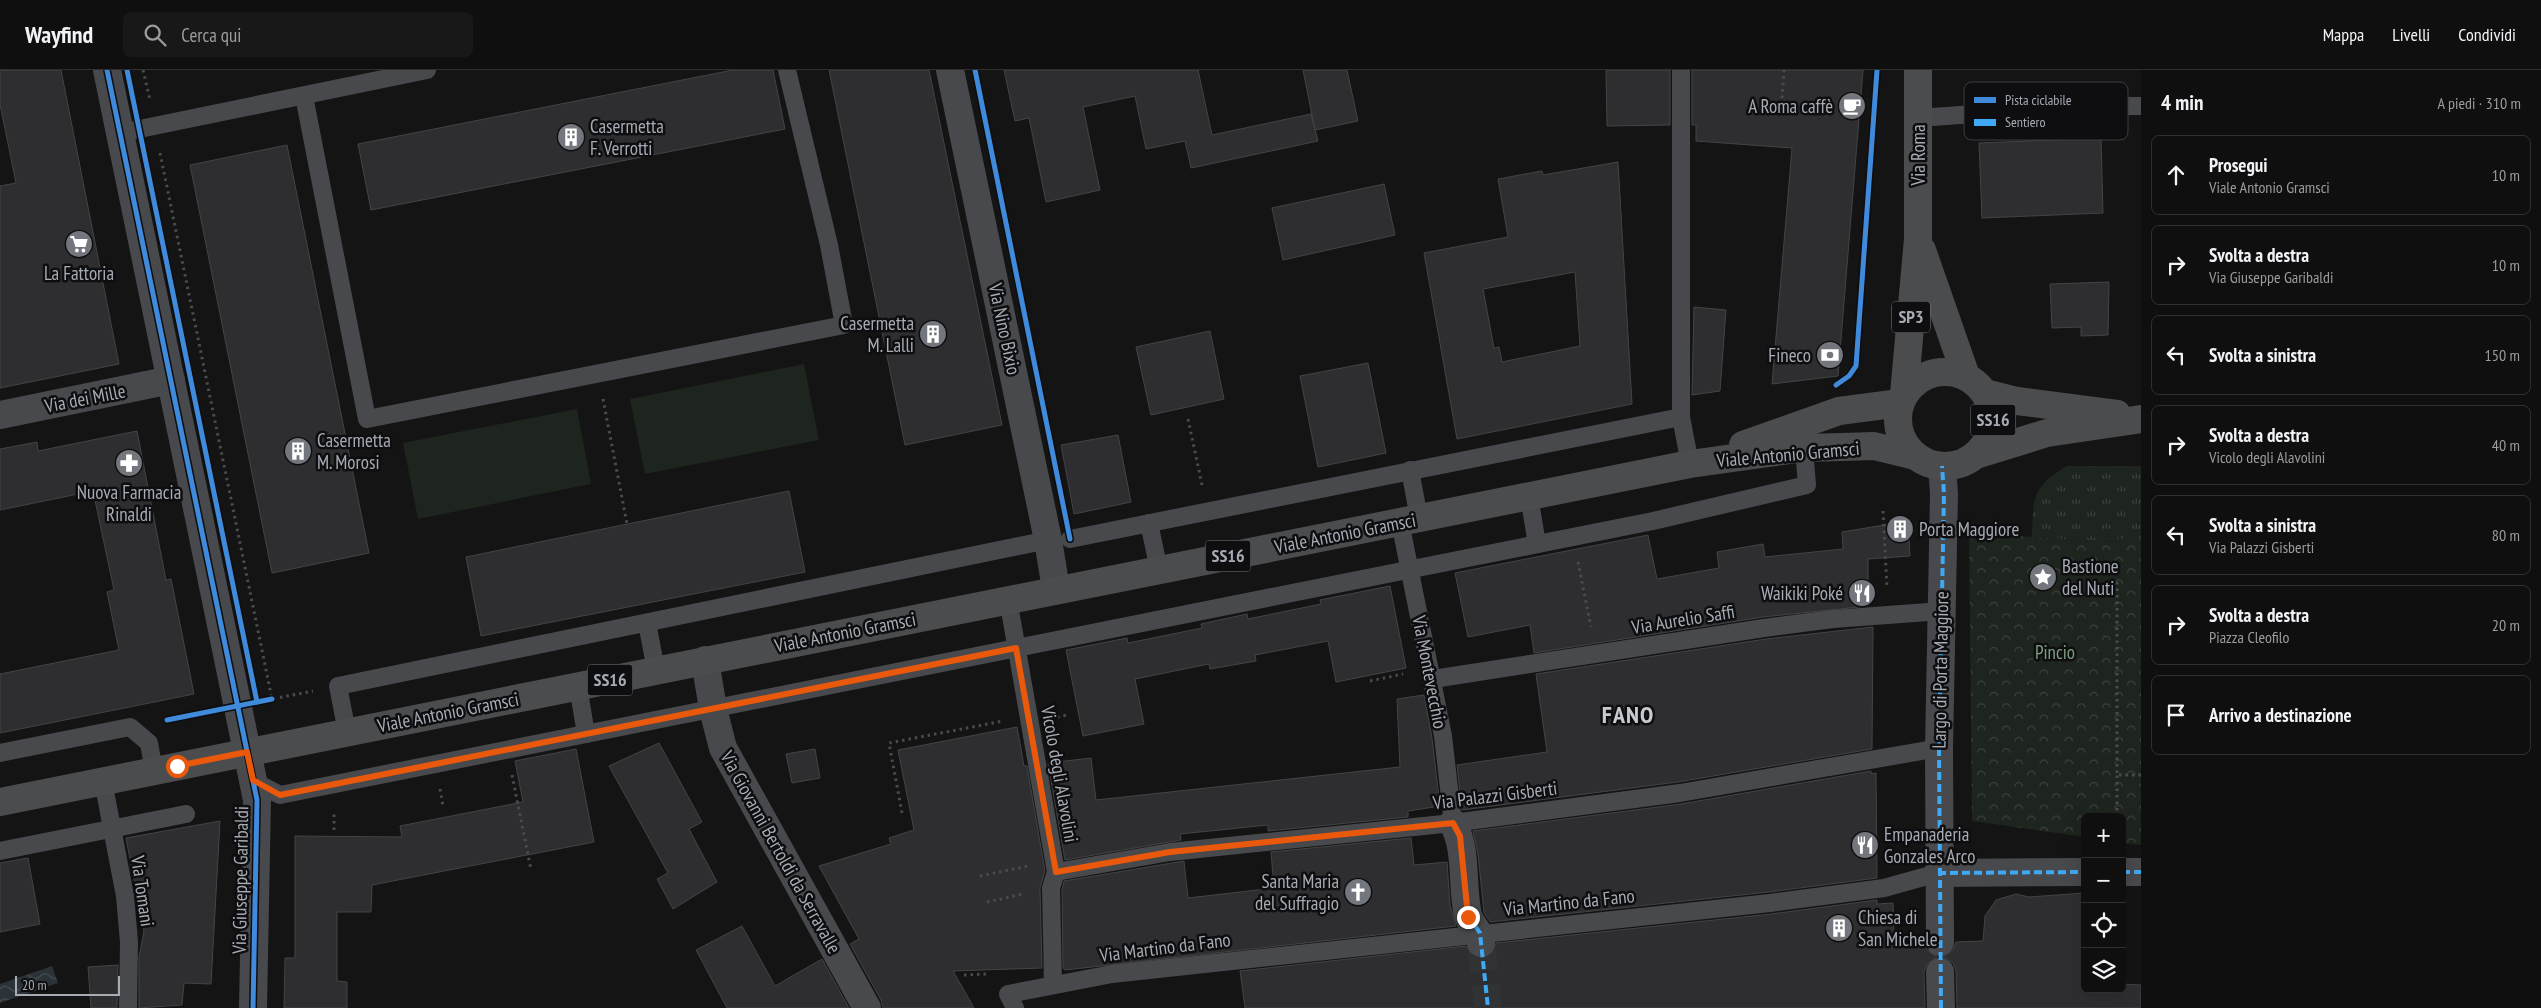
<!DOCTYPE html>
<html lang="it">
<head>
<meta charset="utf-8">
<style>
  body { margin:0; font-family:"PT Sans Narrow",sans-serif; background:#181818; color:#f1f3f6 }
  .controls { position:absolute; right:15px; bottom:15px; display:grid; overflow:hidden; border-radius:8px; box-shadow:0 5px 20px #0002 }
  .controls button { width:45px; height:45px; display:grid; place-items:center; padding:0; border:0; border-bottom:1px solid #2f2f2f; background:#0f0f0f; color:#f1f3f6; font:25px sans-serif }
  .scale { position:absolute; left:15px; bottom:12px; width:105px; box-sizing:border-box; padding-left:5px; border:2px solid #a6abb4; border-top:0; font-size:14px; line-height:18px; white-space:nowrap; color:#a6abb4; -webkit-text-stroke:4px #0e0e10; paint-order:stroke }
  .stop { position:absolute; width:15px; height:15px; margin:-11px; border:4px solid #ea580c; border-radius:50%; background:#fff }
  .stop.end { background:#ea580c; border-color:#fff; box-shadow:0 1px 5px #0008 }
  .list { margin:0; padding:0; list-style:none }
  h2 { display:flex; justify-content:space-between; align-items:center; height:65px; margin:0; padding:0 20px; font-size:21px }
  h2 small { font-size:16px; font-weight:400; color:#9b9c9e }
  .list li { display:grid; grid-template-columns:32px 1fr auto; gap:15px; align-items:center; box-sizing:border-box; height:80px; margin:0 10px 10px; padding:0 10px; border:1px solid #2f2f2f; border-radius:8px }
  .list b { display:block; font-size:19px; white-space:nowrap }
  .list p { margin:0; font-size:16px; white-space:nowrap; color:#9b9c9e }
  .list em { font-size:16px; font-style:normal; color:#9b9c9e }
  .icon { flex:none; width:28px; height:28px; fill:none; stroke:currentColor; stroke-width:2; stroke-linecap:round; stroke-linejoin:round }
  .map { position:relative; flex:none; width:2141px; height:938px; overflow:hidden }
  header { display:flex; align-items:center; gap:30px; box-sizing:border-box; height:70px; padding:0 25px; background:#0f0f0f; border-bottom:1px solid #2f2f2f }
  header strong { font-size:24px }
  nav { display:flex; gap:28px; margin-inline-start:auto; font-size:18px }
  .search { width:350px; height:45px; background:#181818; display:flex; align-items:center; gap:12px; box-sizing:border-box; padding:0 18px; border-radius:8px; color:#9b9c9e; font-size:19px }
  main { display:flex }
  aside { flex:1; background:#0f0f0f }
  .map>svg:first-child { display:block }
  .grass { fill:url(#grass-tufts) }
  .forest { fill:url(#forest-crowns) }
  .pitch { fill:#1e241e }
  .water { fill:url(#water-waves) }
  .building { fill:#2e2e30; stroke:#434447; fill-rule:evenodd }
  .lines { fill:none; stroke-linecap:round; stroke-linejoin:round }
  .street-tunnel { stroke:#313234; stroke-width:28; stroke-dasharray:28 14; stroke-linecap:butt }
  .path { stroke:#4a4b4e; stroke-width:3; stroke-dasharray:2.5 4; stroke-linecap:butt }
  .lane { stroke:#48494c; stroke-width:18 }
  .street { stroke:#48494c; stroke-width:28 }
  .primary { stroke:#4b4c4e; stroke-width:28 }
  .quiet { stroke:#3fa9f5; stroke-width:4; stroke-dasharray:8 4; stroke-linecap:butt }
  .cycleway-casing { stroke:#0e0e10; stroke-width:8 }
  .cycleway { stroke:#408adc; stroke-width:5 }
  .route { stroke:#ea580c; stroke-width:6 }
  .labels { text-anchor:middle; stroke-width:5; stroke-linejoin:round; paint-order:stroke }
  .shield { fill:#0e0e10; stroke:#787c83; stroke-width:1 }
  .shield-label { font-size:18px; font-weight:bold; fill:#a6abb4 }
  .poi-label { font-size:19px; fill:#a6abb4; stroke:#0e0e10; text-anchor:start }
  .street-label { font-size:19px; fill:#a6abb4; stroke:#0e0e10 }
  .park-label { font-size:19px; fill:#7e9e7f; stroke:#0e0e10 }
  .district-label { font-size:24px; font-weight:bold; letter-spacing:1px; fill:#c6c9d0; stroke:#0e0e10 }
  .key { fill:#0e0e10; stroke:#3c3d41; stroke-width:1 }
  .key-label { font-size:14px; fill:#a6abb4 }
</style>
</head>
<body>
<header>
<strong>Wayfind</strong>
<div class="search"><svg class="icon" aria-label="search" viewBox="0 0 24 24"><circle cx="10" cy="10" r="6"/><path d="M15 15l6 6"/></svg>Cerca qui</div>
<nav><a>Mappa</a><a>Livelli</a><a>Condividi</a></nav>
</header>
<main>
<div class="map">
<svg width="2141" height="938" viewBox="0 0 2141 938">
  <defs>
    <pattern id="grass-tufts" width="24" height="20" patternUnits="userSpaceOnUse" patternTransform="scale(1.25)"><rect width="24" height="20" fill="#1e241e"/><path d="M3 7l-1-3M5 7V3M7 7l1-3M15 17l-1-3M17 17v-4M19 17l1-3" fill="none" stroke="#3c413c"/></pattern>
    <pattern id="forest-crowns" width="20" height="18" patternUnits="userSpaceOnUse" patternTransform="scale(1.25)"><rect width="20" height="18" fill="#1e241e"/><path d="M2 6a3 3 0 1 1 6 0M12 15a3 3 0 1 1 6 0" fill="none" stroke="#3c413c"/></pattern>
    <pattern id="water-waves" width="16" height="10" patternUnits="userSpaceOnUse" patternTransform="scale(1.25)"><rect width="16" height="10" fill="#2b3338"/><path d="M0 5q4-4 8 0t8 0" fill="none" stroke="#474e52"/></pattern>
  </defs>
  <rect width="100%" height="100%" fill="#141414"/>
  <!-- grass -->
  <path class="grass" d="M2067 396H2141V462H2126L2115 472 2032 467C2033 427 2032 417 2067 396Z"/>
  <!-- forest -->
  <path class="forest" d="M2126 462H2141V775L2122 773V747H2085V767L1972 751 1969 463 2115 472Z"/>
  <!-- pitch -->
  <g class="pitch">
    <path d="M804 294 819 370 645 404 630 329Z"/>
    <path d="M577 339 591 414 418 449 403 373Z"/>
  </g>
  <!-- water -->
  <path class="water" d="M52 896 58 913 0 933V914Z"/>
  <!-- building -->
  <g class="building">
    <path d="M0 0H61L119 294 0 318V116L16 113 0 34Z"/>
    <path d="M733 0H773L785 59 371 140 358 74Z"/>
    <path d="M829 0H929L1002 355 905 375Z"/>
    <path d="M1004 0H1198L1212 65 1311 44 1318 71 1191 98 1185 71 1146 79 1135 26 1083 37 1100 120 1046 132 1029 48 1015 51Z"/>
    <path d="M1303 0H1347L1358 51 1315 60Z"/>
    <path d="M1606 0H1670V55L1607 56Z"/>
    <path d="M1692 0H1863L1838 306 1772 314 1792 78 1696 71V55H1692Z"/>
    <path d="M2101 68 2103 143 1982 148 1979 73Z"/>
    <path d="M287 75 369 483 272 503 190 95Z"/>
    <path d="M1618 92 1632 334 1457 369 1424 183 1508 167 1498 109 1542 101 1543 105ZM1575 202 1580 276 1502 292 1499 277 1494 278 1483 219Z"/>
    <path d="M1384 114 1395 165 1283 190 1272 138Z"/>
    <path d="M2109 212 2108 265 2081 266V257L2052 258 2050 214Z"/>
    <path d="M1694 237 1726 240 1720 321 1692 325Z"/>
    <path d="M1210 261 1224 329 1151 345 1136 277Z"/>
    <path d="M1368 293 1386 383 1318 397 1300 306Z"/>
    <path d="M137 361 166 510 171 509 194 624 0 663V604L119 580 107 522 114 520 93 421 0 440V379L37 372 38 381Z"/>
    <path d="M1118 365 1131 432 1074 444 1061 375Z"/>
    <path d="M789 421 805 502 481 566 466 487Z"/>
    <path d="M1908 451 1910 486 1868 489V536L1763 547 1534 583 1530 555 1468 567 1455 503 1648 465 1657 509 1719 498 1717 482 1763 474 1765 487 1843 479 1842 462Z"/>
    <path d="M1390 516 1406 598 1336 612 1328 571 1255 585 1256 591 1210 599 1209 594 1135 609 1144 654 1083 666 1066 580 1127 568 1128 573 1202 558 1201 554 1247 544 1248 549 1321 534 1320 530Z"/>
    <path d="M1873 557 1872 679 1678 712 1462 740 1457 695 1547 682 1536 604 1766 569Z"/>
    <path d="M1424 625 1432 668 1440 736 1408 741V747L1268 761V755L1180 764 1181 770 1065 790 1048 693 1091 688 1096 730 1400 697 1397 629Z"/>
    <path d="M1017 657 1024 696H1027L1045 801 1040 818 1042 898 953 901 974 938H883L881 930 850 874 859 869 819 796 891 774 889 768 914 760 898 680Z"/>
    <path d="M659 673 702 752 689 759 717 812 673 839 657 809 668 803 609 696Z"/>
    <path d="M576 679 594 772 372 815 371 842H337V911L347 912V938H284L285 888H295V766L402 767 400 756 523 732 515 691Z"/>
    <path d="M815 679 820 708 792 713 786 684Z"/>
    <path d="M1871 701V704L1876 703 1877 808 1769 822 1490 852 1484 843 1478 784 1473 761 1681 734Z"/>
    <path d="M220 751 211 914 184 913 182 935 139 938V887L144 861 126 768Z"/>
    <path d="M1411 768 1414 795 1447 792 1450 835 1456 856 1065 900 1063 898 1062 820 1064 811 1184 791 1188 828 1274 818 1271 782Z"/>
    <path d="M28 788 40 854 0 862V793Z"/>
    <path d="M2085 823V919H2122V914L2141 915V938H1957L1956 901 1953 893 1943 887 1953 880 1956 872 1983 871 1985 846 1996 830 2016 824 2029 827Z"/>
    <path d="M1877 830V834L1893 833 1894 873 1924 872 1927 880 1937 887 1927 894 1924 902 1925 938H1245L1240 901 1466 876 1475 887 1483 888 1491 885 1496 873 1771 844Z"/>
    <path d="M742 856 775 916 822 889 849 938H727L696 880Z"/>
    <path d="M118 895 117 938H91L88 897Z"/>
  </g>
  <g class="lines">
    <!-- street-tunnel -->
    <path class="street-tunnel" d="M1481 873 1488 938"/>
    <!-- path -->
    <g class="path">
      <path d="M143 0 150 30"/>
      <path d="M1755 39 1781 41 1784 0"/>
      <path d="M160 83 272 629 313 621"/>
      <path d="M603 329 627 454"/>
      <path d="M1188 349 1202 415"/>
      <path d="M1883 441 1887 518"/>
      <path d="M1578 492 1591 557"/>
      <path d="M2117 512V705H2141"/>
      <path d="M1370 611 1403 604"/>
      <path d="M1057 647 1067 645"/>
      <path d="M512 705 531 800"/>
      <path d="M440 719 443 736"/>
      <path d="M902 743 889 673 1003 651"/>
      <path d="M2117 747V705"/>
      <path d="M334 760V743"/>
      <path d="M980 806 1029 796"/>
      <path d="M987 832 1023 824"/>
      <path d="M964 905 988 904"/>
    </g>
    <!-- lane -->
    <g class="lane">
      <path d="M1681 0V347L1690 394"/>
      <path d="M304 26 367 349 844 255 829 175 787 0"/>
      <path d="M1918 48 2087 36H2141"/>
      <path d="M120 63 427 0"/>
      <path d="M1410 400 1419 448"/>
      <path d="M1529 426 1537 474"/>
      <path d="M1400 452 1443 666 1453 753"/>
      <path d="M1149 453 1159 500"/>
      <path d="M1070 469 1681 347"/>
      <path d="M1008 529 1056 802 1051 818 1053 915"/>
      <path d="M647 553 656 600"/>
      <path d="M1433 609 1764 558 1833 549 1942 541"/>
      <path d="M578 616 586 664"/>
      <path d="M347 662 338 616 1048 470"/>
      <path d="M0 683 130 657 149 673 154 701"/>
      <path d="M103 711 125 826 129 872 128 938"/>
      <path d="M253 711 280 725 1653 451 1807 415 1804 378"/>
      <path d="M0 781 186 744"/>
      <path d="M1056 802 1170 782 1453 753 1680 723 1939 678"/>
      <path d="M1015 938 1008 924 1112 904 1770 833 1884 818 1938 803"/>
    </g>
    <!-- street -->
    <g class="street">
      <path d="M107 0 257 730 253 938"/>
      <path d="M950 0 1048 470 1056 519"/>
      <path d="M0 345 171 310"/>
      <path d="M705 590 713 639 723 678 867 938"/>
      <path d="M1453 753C1468 781 1461 815 1468 845 1471 857 1480 859 1481 873"/>
      <path d="M2122 802H2141"/>
      <path d="M1938 803 2085 802"/>
      <path d="M1940 872 1939 678 1944 424 1942 396"/>
      <path d="M1940 902 1941 938"/>
    </g>
    <!-- primary -->
    <g class="primary">
      <path d="M1922 180 1966 306"/>
      <circle cx="1945" cy="349" r="47"/>
      <path d="M1985 323 2017 331 2117 344"/>
      <path d="M1904 324 1918 169V0"/>
      <path d="M1743 375 1839 341 1900 333"/>
      <path d="M1976 385 2047 363 2141 349"/>
      <path d="M0 732 1690 394 1804 378 1841 377 1874 376 1915 386"/>
    </g>
    <!-- quiet -->
    <g class="quiet">
      <path d="M1453 753 1460 766 1469 847 1480 863 1488 938"/>
      <path d="M2122 802H2141"/>
      <path d="M1938 803 2085 802"/>
      <path d="M1941 938 1939 678 1944 424 1942 396"/>
    </g>
    <!-- cycleway casing -->
    <g class="cycleway-casing">
      <g id="cycleway">
        <path d="M107 0 257 730 253 938"/>
        <path d="M127 0 257 632"/>
        <path d="M975 0 1070 469"/>
        <path d="M1836 315 1849 306 1856 296 1877 0"/>
        <path d="M167 650 272 629"/>
      </g>
    </g>
    <!-- cycleway -->
    <use href="#cycleway" class="cycleway"/>
  </g>
  <g class="lines">
    <!-- route -->
    <path class="route" d="M177 696 247 682 253 710 280 725 1016 578 1056 802 1170 782 1453 753 1460 766 1468 847"/>
  </g>
  <!-- icons -->
  <defs>
    <g id="cafe-disc" transform="scale(1.4375)"><circle r="9.5" fill="#73767c" stroke="#0e0e10"/><path d="M-5.5-4.5H6V0H3Q3 3.5 0 3.5H-2.5Q-5.5 3.5-5.5 0ZM3-3.2v2h1.7v-2ZM-6 4.5H4V6H-6Z" fill="#fff"/></g>
    <g id="building-disc" transform="scale(1.4375)"><circle r="9.5" fill="#73767c" stroke="#0e0e10"/><path d="M-4-6H4V6H1V3H-1V6H-4ZM-2.5-4.3h1.7v1.8h-1.7ZM.8-4.3h1.7v1.8H.8ZM-2.5-1h1.7V.8h-1.7ZM.8-1h1.7V.8H.8Z" fill="#fff"/></g>
    <g id="supermarket-disc" transform="scale(1.4375)"><circle r="9.5" fill="#73767c" stroke="#0e0e10"/><path d="M-6-5.5h2.5l.6 2H6L4.5 2H-2.5L-4.4-4H-6ZM-1.5 3.2a1.3 1.3 0 1 0 .1 0ZM3 3.2a1.3 1.3 0 1 0 .1 0Z" fill="#fff"/></g>
    <g id="bank-disc" transform="scale(1.4375)"><circle r="9.5" fill="#73767c" stroke="#0e0e10"/><path d="M-6-4H6V4H-6ZM0-2.3a2.3 2.3 0 1 0 0 4.6a2.3 2.3 0 1 0 0-4.6Z" fill="#fff"/></g>
    <g id="pharmacy-disc" transform="scale(1.4375)"><circle r="9.5" fill="#73767c" stroke="#0e0e10"/><path d="M-2-6h4v4h4v4h-4v4h-4v-4h-4v-4h4Z" fill="#fff"/></g>
    <g id="sight-disc" transform="scale(1.4375)"><circle r="9.5" fill="#73767c" stroke="#0e0e10"/><path d="M0-6L1.8-2.2L6-1.7L2.9 1.2L3.7 5.4L0 3.3L-3.7 5.4L-2.9 1.2L-6-1.7L-1.8-2.2Z" fill="#fff"/></g>
    <g id="restaurant-disc" transform="scale(1.4375)"><circle r="9.5" fill="#73767c" stroke="#0e0e10"/><path d="M-5-6h1v4h1v-4h1v4h1v-4h1v5L-1.5 .5V6h-2V.5L-5-1ZM5-6V6H3V1.5H1.5Q1.5-4 5-6Z" fill="#fff"/></g>
    <g id="church-disc" transform="scale(1.4375)"><circle r="9.5" fill="#73767c" stroke="#0e0e10"/><path d="M-1.2-6h2.4v3.5h3.3v2.4h-3.3V6h-2.4V-.1h-3.3v-2.4h3.3Z" fill="#fff"/></g>
  </defs>
  <g fill-rule="evenodd">
    <use href="#cafe-disc" x="1852" y="36"/>
    <use href="#building-disc" x="571" y="67"/>
    <use href="#supermarket-disc" x="79" y="174"/>
    <use href="#building-disc" x="933" y="264"/>
    <use href="#bank-disc" x="1830" y="285"/>
    <use href="#building-disc" x="298" y="381"/>
    <use href="#pharmacy-disc" x="129" y="393"/>
    <use href="#building-disc" x="1900" y="459"/>
    <use href="#sight-disc" x="2043" y="507"/>
    <use href="#restaurant-disc" x="1862" y="523"/>
    <use href="#restaurant-disc" x="1865" y="775"/>
    <use href="#church-disc" x="1358" y="822"/>
    <use href="#building-disc" x="1839" y="858"/>
  </g>
  <g class="labels">
    <!-- shield labels -->
    <g class="shield">
      <rect x="1892" y="231.5" width="38" height="31" rx="4"/>
      <rect x="1970.5" y="334.5" width="45" height="31" rx="4"/>
      <rect x="1205.5" y="470.5" width="45" height="31" rx="4"/>
      <rect x="587.5" y="594.5" width="45" height="31" rx="4"/>
    </g>
    <g class="shield-label">
      <text x="1911" y="253">SP3</text>
      <text x="1993" y="356">SS16</text>
      <text x="1228" y="492">SS16</text>
      <text x="610" y="616">SS16</text>
    </g>
    <!-- poi labels -->
    <g class="poi-label">
      <text x="1833" y="43" text-anchor="end">A Roma caffè</text>
      <text x="590" y="63">Casermetta<tspan x="590" dy="22">F. Verrotti</tspan></text>
      <text x="79" y="210" text-anchor="middle">La Fattoria</text>
      <text x="914" y="260" text-anchor="end">Casermetta<tspan x="914" dy="22">M. Lalli</tspan></text>
      <text x="1811" y="292" text-anchor="end">Fineco</text>
      <text x="317" y="377">Casermetta<tspan x="317" dy="22">M. Morosi</tspan></text>
      <text x="129" y="429" text-anchor="middle">Nuova Farmacia<tspan x="129" dy="22">Rinaldi</tspan></text>
      <text x="1919" y="466">Porta Maggiore</text>
      <text x="2062" y="503">Bastione<tspan x="2062" dy="22">del Nuti</tspan></text>
      <text x="1843" y="530" text-anchor="end">Waikiki Poké</text>
      <text x="1884" y="771">Empanaderia<tspan x="1884" dy="22">Gonzales Arco</tspan></text>
      <text x="1339" y="818" text-anchor="end">Santa Maria<tspan x="1339" dy="22">del Suffragio</tspan></text>
      <text x="1858" y="854">Chiesa di<tspan x="1858" dy="22">San Michele</tspan></text>
    </g>
    <!-- street labels -->
    <g class="street-label">
      <text transform="translate(1918 85) rotate(-90)" y="7">Via Roma</text>
      <text transform="translate(1005 259) rotate(78)" y="7">Via Nino Bixio</text>
      <text transform="translate(85 328) rotate(-11)" y="7">Via dei Mille</text>
      <text transform="translate(1788 384) rotate(-5)" y="7">Viale Antonio Gramsci</text>
      <text transform="translate(1345 463) rotate(-11)" y="7">Viale Antonio Gramsci</text>
      <text transform="translate(1683 549) rotate(-9)" y="7">Via Aurelio Saffi</text>
      <text transform="translate(845 562) rotate(-11)" y="7">Viale Antonio Gramsci</text>
      <text transform="translate(1940 600) rotate(-89)" y="7">Largo di Porta Maggiore</text>
      <text transform="translate(1430 602) rotate(79)" y="7">Via Montevecchio</text>
      <text transform="translate(448 642) rotate(-11)" y="7">Viale Antonio Gramsci</text>
      <text transform="translate(1060 704) rotate(80)" y="7">Vicolo degli Alavolini</text>
      <text transform="translate(1495 725) rotate(-7)" y="7">Via Palazzi Gisberti</text>
      <text transform="translate(781 782) rotate(61)" y="7">Via Giovanni Bertoldi da Serravalle</text>
      <text transform="translate(240 810) rotate(-89)" y="7">Via Giuseppe Garibaldi</text>
      <text transform="translate(143 821) rotate(82)" y="7">Via Tomani</text>
      <text transform="translate(1569 832) rotate(-6)" y="7">Via Martino da Fano</text>
      <text transform="translate(1165 877) rotate(-7)" y="7">Via Martino da Fano</text>
    </g>
    <!-- park labels -->
    <g class="park-label">
      <text x="2055" y="589">Pincio</text>
    </g>
    <!-- district labels -->
    <g class="district-label">
      <text x="1628" y="653">FANO</text>
    </g>
  </g>
  <!-- legend -->
  <rect x="1964" y="12" width="164" height="58" rx="8" class="key"/>
  <rect x="1974" y="27" width="22" height="6" fill="#408adc"/>
  <rect x="1974" y="49" width="22" height="7" fill="#3fa9f5"/>
  <g class="key-label">
    <text x="2005" y="35">Pista ciclabile</text>
    <text x="2005" y="57">Sentiero</text>
  </g>
</svg>
<div class="controls">
<button>+</button>
<button>−</button>
<button><svg class="icon" aria-label="locate" viewBox="0 0 24 24"><circle cx="12" cy="12" r="6"/><path d="M12 2v4M12 18v4M2 12h4M18 12h4"/></svg></button>
<button><svg class="icon" aria-label="layers" viewBox="0 0 24 24"><path d="M12 4l9 5-9 5-9-5zM3 14l9 5 9-5"/></svg></button>
</div>
<div class="scale">20 m</div>
<div class="stop" style="left:177px;top:696px"></div>
<div class="stop end" style="left:1468px;top:847px"></div>
</div>
<aside>
<h2>4 min<small>A piedi · 310 m</small></h2>
<ul class="list">
<li><svg class="icon" aria-label="ahead" viewBox="0 0 24 24"><path d="M12 20V5M6 11l6-6 6 6"/></svg><div><b>Prosegui</b><p>Viale Antonio Gramsci</p></div><em>10 m</em></li>
<li><svg class="icon" aria-label="right" viewBox="0 0 24 24"><path d="M7 20v-9h11M14 6l5 5-5 5"/></svg><div><b>Svolta a destra</b><p>Via Giuseppe Garibaldi</p></div><em>10 m</em></li>
<li><svg class="icon" aria-label="left" viewBox="0 0 24 24"><path d="M17 20v-9H6M10 6l-5 5 5 5"/></svg><div><b>Svolta a sinistra</b></div><em>150 m</em></li>
<li><svg class="icon" aria-label="right" viewBox="0 0 24 24"><path d="M7 20v-9h11M14 6l5 5-5 5"/></svg><div><b>Svolta a destra</b><p>Vicolo degli Alavolini</p></div><em>40 m</em></li>
<li><svg class="icon" aria-label="left" viewBox="0 0 24 24"><path d="M17 20v-9H6M10 6l-5 5 5 5"/></svg><div><b>Svolta a sinistra</b><p>Via Palazzi Gisberti</p></div><em>80 m</em></li>
<li><svg class="icon" aria-label="right" viewBox="0 0 24 24"><path d="M7 20v-9h11M14 6l5 5-5 5"/></svg><div><b>Svolta a destra</b><p>Piazza Cleofilo</p></div><em>20 m</em></li>
<li><svg class="icon" aria-label="arrive" viewBox="0 0 24 24"><path d="M6 21V4h12l-3 4 3 4H6"/></svg><div><b>Arrivo a destinazione</b></div></li>
</ul>
</aside>
</main>
</body>
</html>
